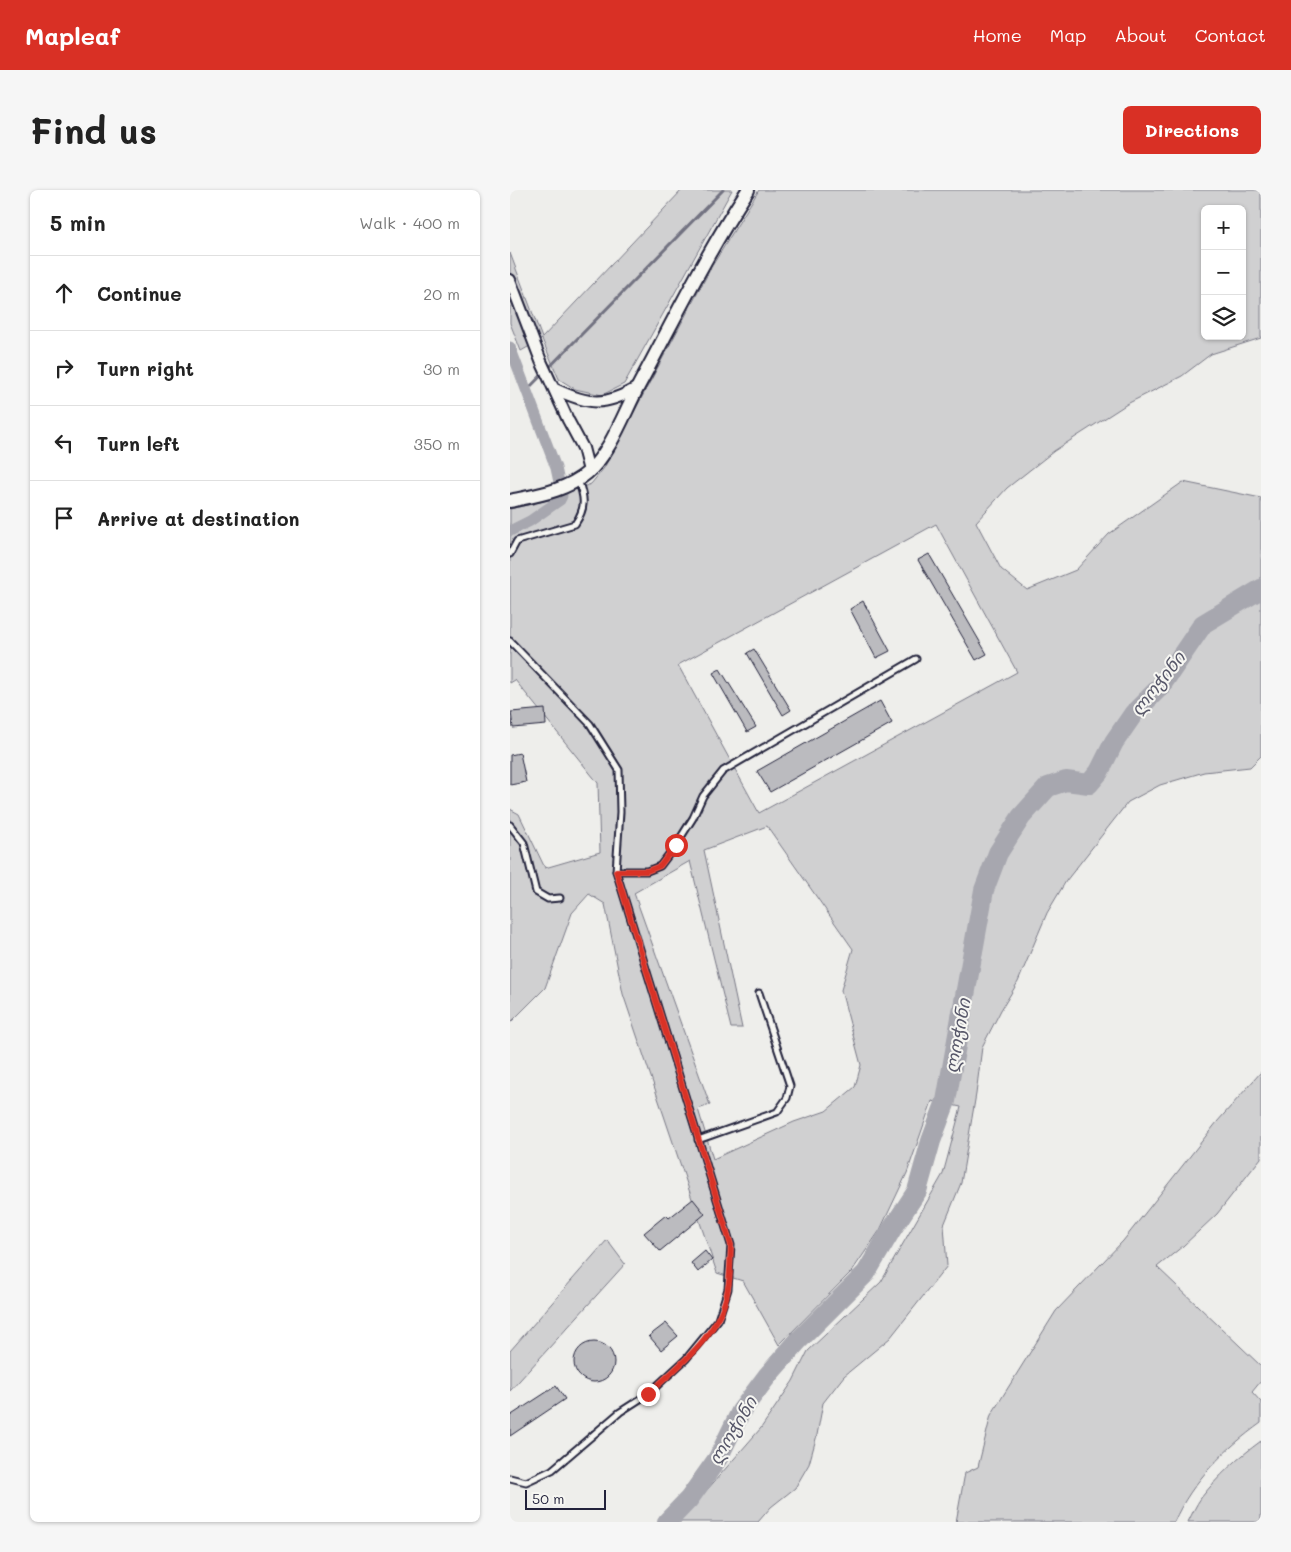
<!DOCTYPE html>
<html lang="en">
<head>
<meta charset="utf-8">
<style>
  body { margin:0; font-family:Mali,"Noto Sans Georgian",sans-serif; background:#f6f6f6; color:#222 }
  .controls { position:absolute; right:15px; top:15px; display:grid; overflow:hidden; border-radius:8px; box-shadow:0 1px 4px #0004 }
  .controls button { width:45px; height:45px; display:grid; place-items:center; padding:0; border:0; border-bottom:1px solid #e0e0e0; background:#fff; color:#222; font:25px sans-serif }
  .scale { position:absolute; left:15px; bottom:12px; width:81px; box-sizing:border-box; padding-left:5px; border:2px solid #22223b; border-top:0; font-size:14px; line-height:18px; white-space:nowrap; color:#22223b; -webkit-text-stroke:4px #f6f6f2; paint-order:stroke }
  .stop { position:absolute; width:15px; height:15px; margin:-11px; border:4px solid #d93025; border-radius:50%; background:#fff }
  .stop.end { background:#d93025; border-color:#fff; box-shadow:0 1px 5px #0008 }
  .list { margin:0; padding:0; list-style:none }
  h2 { display:flex; justify-content:space-between; align-items:center; height:65px; margin:0; padding:0 20px; font-size:21px }
  h2 small { font-size:16px; font-weight:400; color:#767676 }
  .list li { display:grid; grid-template-columns:32px 1fr auto; gap:15px; align-items:center; box-sizing:border-box; height:75px; padding:0 20px; border-top:1px solid #e0e0e0 }
  .list b { display:block; font-size:19px; white-space:nowrap }
  .list em { font-size:16px; font-style:normal; color:#767676 }
  .icon { flex:none; width:28px; height:28px; fill:none; stroke:currentColor; stroke-width:2; stroke-linecap:round; stroke-linejoin:round }
  .map { position:relative; flex:none; width:751px; height:1332px; overflow:hidden; border-radius:8px }
  header { display:flex; align-items:center; gap:30px; box-sizing:border-box; height:70px; padding:0 25px; background:#d93025; color:#fff }
  header strong { font-size:24px }
  nav { display:flex; gap:28px; margin-inline-start:auto; font-size:18px }
  .intro { display:flex; align-items:center; justify-content:space-between; box-sizing:border-box; height:120px; padding:0 30px }
  h1 { margin:0; font-size:35px }
  .button { padding:12px 22px; border-radius:8px; background:#d93025; color:#fff; font-size:18px; font-weight:700 }
  main { display:flex; gap:30px; padding:0 30px }
  aside { flex:1; background:#fff; border-radius:8px; box-shadow:0 1px 4px #0004 }
  .map>svg:first-child { display:block }
  .green { fill:#d0d0d1; stroke:#797986; fill-rule:evenodd }
  .lines { fill:none; stroke-linecap:round; stroke-linejoin:round }
  .stream { stroke:#727281; stroke-width:3 }
  .canal { stroke:#a7a7af; stroke-width:11 }
  .river { stroke:#a7a7af; stroke-width:20 }
  .building { fill:#bbbbbf; stroke:#22223b }
  .service-casing { stroke:#22223b; stroke-width:9 }
  .minor-casing { stroke:#22223b; stroke-width:14 }
  .tertiary-casing { stroke:#22223b; stroke-width:16 }
  .service { stroke:#f6f6f2; stroke-width:5 }
  .minor { stroke:#f6f6f2; stroke-width:10 }
  .tertiary { stroke:#f6f6f2; stroke-width:12 }
  .route { stroke:#d93025; stroke-width:6 }
  .labels { text-anchor:middle; stroke-width:4; stroke-linejoin:round; paint-order:stroke }
  .water-label { font-size:18px; font-style:italic; fill:#575769; stroke:#f6f6f2 }
</style>
</head>
<body>
<header>
<strong>Mapleaf</strong>
<nav><a>Home</a><a>Map</a><a>About</a><a>Contact</a></nav>
</header>
<div class="intro"><h1>Find us</h1><a class="button">Directions</a></div>
<main>
<aside>
<h2>5 min<small>Walk · 400 m</small></h2>
<ul class="list">
<li><svg class="icon" aria-label="ahead" viewBox="0 0 24 24"><path d="M12 20V5M6 11l6-6 6 6"/></svg><div><b>Continue</b></div><em>20 m</em></li>
<li><svg class="icon" aria-label="right" viewBox="0 0 24 24"><path d="M7 20v-9h11M14 6l5 5-5 5"/></svg><div><b>Turn right</b></div><em>30 m</em></li>
<li><svg class="icon" aria-label="left" viewBox="0 0 24 24"><path d="M17 20v-9H6M10 6l-5 5 5 5"/></svg><div><b>Turn left</b></div><em>350 m</em></li>
<li><svg class="icon" aria-label="arrive" viewBox="0 0 24 24"><path d="M6 21V4h12l-3 4 3 4H6"/></svg><div><b>Arrive at destination</b></div></li>
</ul>
</aside>
<div class="map">
<svg width="751" height="1332" viewBox="0 0 751 1332">
  <rect width="100%" height="100%" fill="#eeeeeb"/>
  <filter id="ink" filterUnits="userSpaceOnUse"><feTurbulence type="fractalNoise" baseFrequency=".02" numOctaves="2"/><feDisplacementMap in="SourceGraphic" scale="10" xChannelSelector="R" yChannelSelector="G"/><feConvolveMatrix kernelMatrix="1 2 1 2 8 2 1 2 1" color-interpolation-filters="sRGB"/></filter>
  <g filter="url(#ink)">
    <!-- green -->
    <g class="green">
      <path d="M172 0H222L114 194 92 205 65 199 49 189 32 149 11 161 0 133V63L32 148Z"/>
      <path d="M249 0H751V148L701 164 672 186 617 214 544 261 497 298 466 332 491 379 517 400 566 380 599 344 673 292 751 308V566L740 577 694 582 650 595 618 612 556 691 537 723 508 792 491 820 472 857 466 904 451 993 434 1035 437 1076 380 1148 334 1186 313 1213 307 1245 299 1274 285 1298 261 1317 248 1332H169L251 1238 283 1191 298 1161 371 1092 433 984 451 917 422 911 397 983 370 1040 342 1081 269 1155 233 1091 207 1083 113 804 95 714 79 704 62 723 35 798 0 833V619L9 624 35 678 90 662 88 593 5 490 0 493V319L38 310 81 294 94 278 202 76ZM695 19H732V146H695ZM426 334 507 482 249 623 168 475ZM257 636 343 759 331 800 351 875 345 897 316 921 284 932 203 969 188 919 200 915 124 703 180 671 221 838H232L194 660Z"/>
      <path d="M751 882V968L707 1024 673 1056 647 1077 751 1176V1191L742 1202 751 1212V1233C715 1259 682 1291 664 1332H446L455 1283 468 1277 481 1225 546 1121 613 1051 707 932Z"/>
      <path d="M97 1050 115 1074 0 1201V1161Z"/>
      <path d="M751 1251V1332H678C682 1324 686 1315 691 1308 708 1286 729 1267 751 1251Z"/>
    </g>
    <g class="lines">
      <!-- stream -->
      <path class="stream" d="M17 200 213 0"/>
      <!-- canal -->
      <path class="canal" d="M0 157 46 278 52 306 50 310 20 331 0 341"/>
      <!-- river -->
      <path class="river" d="M157 1332 179 1309 208 1268 231 1221 258 1185 288 1151 356 1083 382 1039 407 1001 421 951 436 911 474 700 488 663 511 627 538 597 556 591 579 594 589 582 604 552 624 523 650 497 693 434 751 399"/>
    </g>
    <!-- building -->
    <g class="building">
      <path d="M419 364 477 464 466 470 408 370Z"/>
      <path d="M353 411 380 461 366 468 340 419Z"/>
      <path d="M244 459 281 520 273 525 237 463Z"/>
      <path d="M210 479 246 537 237 542 203 483Z"/>
      <path d="M370 511 382 533 260 602 247 581Z"/>
      <path d="M35 519 36 535 3 538 1 522Z"/>
      <path d="M10 563 16 592 0 595V565Z"/>
      <path d="M183 1009 195 1024 150 1061 134 1043 156 1025 159 1028Z"/>
      <path d="M195 1061 202 1070 188 1082 181 1073Z"/>
      <path d="M156 1133 168 1146 151 1160 139 1146Z"/>
      <circle cx="84" cy="1172" r="20"/>
      <path d="M46 1196 55 1209 0 1246V1226Z"/>
    </g>
    <g class="lines">
      <!-- service casing -->
      <g class="service-casing">
        <g id="service">
          <path d="M0 364 7 351 65 334C76 318 75 308 68 290"/>
          <path d="M0 451 80 534 109 580 110 622 106 681 221 1055 218 1099 208 1130 176 1169 138 1204 110 1222 42 1280 16 1292 0 1288"/>
          <path d="M0 635 14 653 26 702 38 709 50 708"/>
          <path d="M106 681H137L150 676 166 655 183 628 193 606 213 581 406 469"/>
          <path d="M188 950 267 922 277 908 280 896 249 803"/>
        </g>
      </g>
      <!-- minor casing -->
      <g class="minor-casing">
        <g id="minor">
          <path d="M0 90 31 171 58 230 73 258 79 281"/>
          <path d="M45 199C79 215 95 217 128 197"/>
        </g>
      </g>
      <!-- tertiary casing -->
      <g class="tertiary-casing">
        <path id="tertiary" d="M0 311C27 305 56 301 77 283 101 262 114 223 129 195 164 130 197 62 238 0"/>
      </g>
      <!-- service -->
      <use href="#service" class="service"/>
      <!-- minor -->
      <use href="#minor" class="minor"/>
      <!-- tertiary -->
      <use href="#tertiary" class="tertiary"/>
    </g>
  </g>
  <g class="lines" filter="url(#ink)">
    <!-- route -->
    <path class="route" d="M138 1204C170 1175 212 1143 218 1098 221 1084 220 1069 221 1055L106 681H137L150 676 166 655"/>
  </g>
  <g class="labels">
    <!-- water labels -->
    <g class="water-label">
      <text transform="translate(648 494) rotate(-52)" y="6">ლოჭინი</text>
      <text transform="translate(448 846) rotate(-80)" y="6">ლოჭინი</text>
      <text transform="translate(223 1241) rotate(-59)" y="6">ლოჭინი</text>
    </g>
  </g>
</svg>
<div class="controls">
<button>+</button>
<button>−</button>
<button><svg class="icon" aria-label="layers" viewBox="0 0 24 24"><path d="M12 4l9 5-9 5-9-5zM3 14l9 5 9-5"/></svg></button>
</div>
<div class="scale">50 m</div>
<div class="stop" style="left:166px;top:655px"></div>
<div class="stop end" style="left:138px;top:1204px"></div>
</div>
</main>
</body>
</html>
